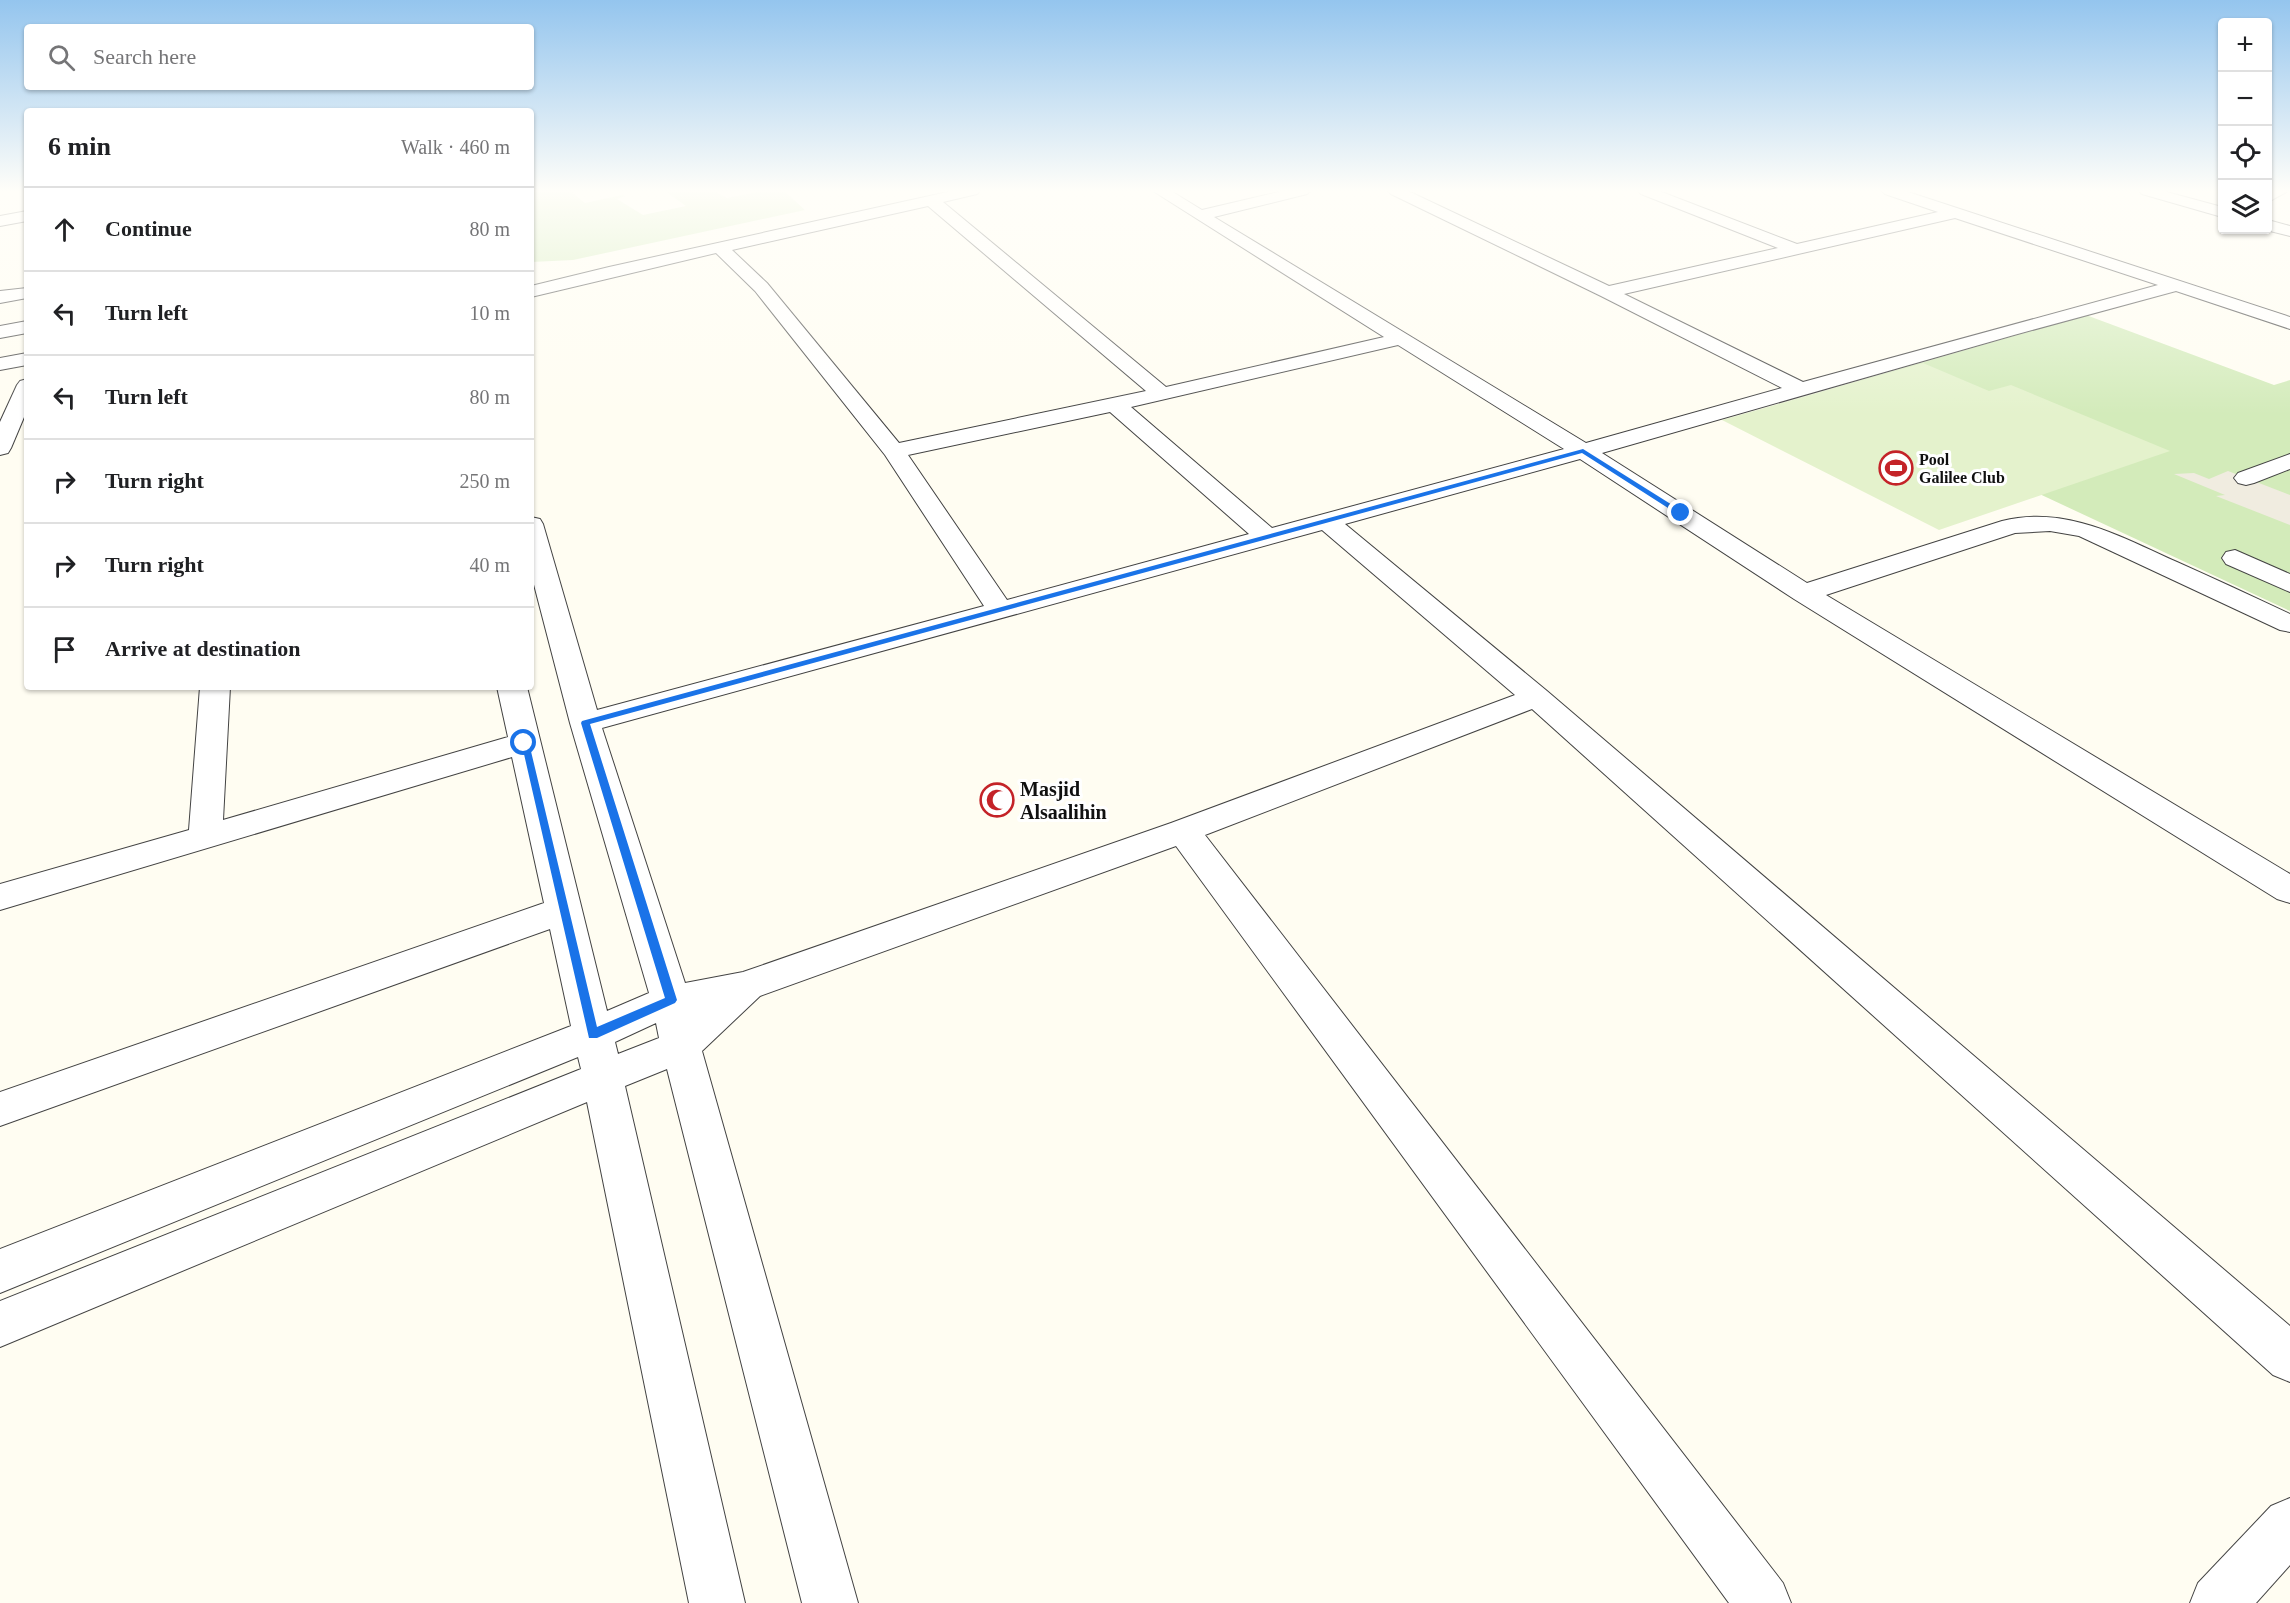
<!DOCTYPE html>
<html lang="en">
<head>
<meta charset="utf-8">
<style>
  body { margin:0; font-family:Georgia,serif; background:#f6f6f6; color:#202124 }
  .controls { position:absolute; right:18px; top:18px; display:grid; overflow:hidden; border-radius:6px; box-shadow:0 2px 4px #0004 }
  .controls button { width:54px; height:54px; display:grid; place-items:center; padding:0; border:0; border-bottom:2px solid #e0e0e0; background:#fff; color:#202124; font:30px sans-serif }
  .stop { position:absolute; width:18px; height:18px; margin:-14px; border:4px solid #1a73e8; border-radius:50%; background:#fff }
  .stop.end { background:#1a73e8; border-color:#fff; box-shadow:0 2px 6px #0008 }
  .list { margin:0; padding:0; list-style:none }
  h2 { display:flex; justify-content:space-between; align-items:center; height:78px; margin:0; padding:0 24px; font-size:26px }
  h2 small { font-size:20px; font-weight:400; color:#757577 }
  .list li { display:grid; grid-template-columns:39px 1fr auto; gap:18px; align-items:center; box-sizing:border-box; height:84px; padding:0 24px; border-top:2px solid #e0e0e0 }
  .list b { display:block; font-size:22px; white-space:nowrap }
  .list em { font-size:20px; font-style:normal; color:#757577 }
  .icon { flex:none; width:33px; height:33px; fill:none; stroke:currentColor; stroke-width:2; stroke-linecap:round; stroke-linejoin:round }
  .map { position:relative; flex:none; width:2290px; height:1603px; overflow:hidden }
  .search { position:absolute; background:#fff; box-shadow:0 2px 4px #0004; left:24px; top:24px; width:510px; height:66px; display:flex; align-items:center; gap:15px; box-sizing:border-box; padding:0 21px; border-radius:6px; color:#757577; font-size:22px }
  .panel { position:absolute; background:#fff; box-shadow:0 2px 4px #0004; left:24px; top:108px; width:510px; height:582px; border-radius:6px }
  .map>svg:first-child { display:block }
  .green { fill:#d3ebba }
  .pitch { fill:#e4f2cc }
  .plaza { fill:#f0ece0 }
  .lines { fill:none; stroke-linecap:round; stroke-linejoin:round }
  .minor-casing { stroke:#434343; stroke-width:2 }
  .minor { fill:#fff; fill-rule:evenodd }
  .route { fill:#1a73e8 }
  .labels { text-anchor:middle; stroke-width:6; stroke-linejoin:round; paint-order:stroke }
  .far-poi-label { font-size:16px; font-weight:bold; fill:#101010; stroke:#fff; text-anchor:start }
  .poi-label { font-size:20px; font-weight:bold; fill:#101010; stroke:#fff; text-anchor:start }
</style>
</head>
<body>
<div class="map">
<svg width="2290" height="1603" viewBox="0 0 2290 1603">
  <rect width="100%" height="100%" fill="#fffdf2"/>
  <!-- green -->
  <g class="green">
    <path d="M540 191H570L585 203 622 195 625 196 617 199 643 215 686 206 665 191H714L727 198 762 191H784L805 210 573 260 531 262V192Z"/>
    <path d="M2086 315 2274 385 2290 380V611L1821 392Z"/>
  </g>
  <!-- pitch -->
  <path class="pitch" d="M1923 363 1989 391 2011 385 2170 451 1939 530 1722 420Z"/>
  <!-- plaza -->
  <path class="plaza" d="M2228 471 2290 495V525L2216 496 2225 495 2174 474 2194 473 2209 479Z"/>
  <g class="lines">
    <!-- minor casing -->
    <g class="minor-casing">
      <g id="minor">
        <path d="M952 191H980L977 194 943 202 1166 387 1384 337 1153 191H1171L1202 210 1283 191H1310L1307 194 1214 217 1586 443 1782 388 1601 296 1391 194 1388 191H1408L1609 286 1778 248 1641 194 1638 191H1659L1797 244 1938 212 1885 194 1882 191H1905L2290 317V329L2176 291 2014 335 1602 453 1807 583 2002 521C2066 505 2121 537 2177 562 2215 579 2252 596 2290 614V632L2280 630 2079 536 2050 531 2015 533 1826 595 2290 874V903L2277 899 1794 599 1580 459 1345 524 1547 691 2290 1326V1382L2273 1375 1532 709 1205 835 1783 1583 1791 1603H1729L1176 846 760 996 702 1051 858 1603H802L667 1069 625 1086 745 1603H689L587 1102 0 1347V1301L581 1069 578 1057 0 1293V1249L571 1026 550 929 0 1126V1092L544 903 512 757 0 910V884L189 830 200 687H230L223 820 508 737 497 687H527L607 1011 649 993 570 723 531 573V517L540 519 543 524 597 710 984 606 885 455 755 291 716 253 531 297V286L609 267ZM928 206 1146 391 899 443 767 283 732 250ZM1955 218 2158 285 1803 382 1624 294ZM1398 345 1564 449 1272 528 1131 407ZM1110 412 1249 534 1007 600 908 455ZM1322 530 1515 695 1171 823 743 972 685 983 602 728ZM656 1023 659 1038 618 1054 615 1042Z"/>
        <path d="M2139 191H2163L2222 207V217L2142 194Z"/>
        <path d="M2268 191H2288L2268 202Z"/>
        <path d="M27 211V221L0 226V216Z"/>
        <path d="M2268 220 2290 226V236L2266 230Z"/>
        <path d="M27 288V298L0 303V291Z"/>
        <path d="M27 321V333L0 338V326Z"/>
        <path d="M27 353V365L0 370V358Z"/>
        <path d="M27 379V410L11 448 8 453 0 455V422L17 385 20 381Z"/>
        <path d="M2290 454V469L2254 483 2246 485 2238 483 2234 478 2238 473Z"/>
        <path d="M2235 550 2290 574V592L2226 564 2222 558 2226 552Z"/>
        <path d="M2290 1498V1565L2256 1603H2190L2198 1583 2271 1506Z"/>
      </g>
    </g>
    <!-- minor -->
    <use href="#minor" class="minor"/>
  </g>
  <!-- sky -->
  <linearGradient id="sky" x2="0" y2="1"><stop stop-color="#94c5ee"/><stop offset="0.46" stop-color="#fffef9"/><stop offset="1" stop-color="#fffef9" stop-opacity="0"/></linearGradient>
  <rect width="2290" height="415" fill="url(#sky)"/>
  <!-- route -->
  <path class="route" d="M1583 449 1685 513 1679 515 1582 453 590 724 677 1000 675 1003 597 1038H589L521 741 529 743 597 1027 665 998 581 723 582 721Z"/>
  <!-- icons -->
  <defs>
    <g id="stadium-ring" transform="scale(1.725)"><circle r="9.5" fill="#fff" stroke="#c42328" stroke-width="1.5"/><path d="M0-5a6.5 5 0 1 0 0 10a6.5 5 0 1 0 0-10ZM-3.5-1.8h7v3.6h-7Z" fill="#c42328"/></g>
    <g id="mosque-ring" transform="scale(1.725)"><circle r="9.5" fill="#fff" stroke="#c42328" stroke-width="1.5"/><path d="M3.5-4.9A6 6 0 1 0 3.5 4.9A5 5 0 1 1 3.5-4.9Z" fill="#c42328"/></g>
  </defs>
  <g fill-rule="evenodd">
    <use href="#stadium-ring" x="1896" y="468"/>
    <use href="#mosque-ring" x="997" y="800"/>
  </g>
  <g class="labels">
    <!-- far-poi labels -->
    <g class="far-poi-label">
      <text x="1919" y="465">Pool<tspan x="1919" dy="18">Galilee Club</tspan></text>
    </g>
    <!-- poi labels -->
    <g class="poi-label">
      <text x="1020" y="796">Masjid<tspan x="1020" dy="23">Alsaalihin</tspan></text>
    </g>
  </g>
</svg>
<div class="controls">
<button>+</button>
<button>−</button>
<button><svg class="icon" aria-label="locate" viewBox="0 0 24 24"><circle cx="12" cy="12" r="6"/><path d="M12 2v4M12 18v4M2 12h4M18 12h4"/></svg></button>
<button><svg class="icon" aria-label="layers" viewBox="0 0 24 24"><path d="M12 4l9 5-9 5-9-5zM3 14l9 5 9-5"/></svg></button>
</div>
<div class="stop" style="left:524px;top:743px"></div>
<div class="stop end" style="left:1681px;top:513px"></div>
<div class="search"><svg class="icon" aria-label="search" viewBox="0 0 24 24"><circle cx="10" cy="10" r="6"/><path d="M15 15l6 6"/></svg>Search here</div>
<section class="panel">
<h2>6 min<small>Walk · 460 m</small></h2>
<ul class="list">
<li><svg class="icon" aria-label="ahead" viewBox="0 0 24 24"><path d="M12 20V5M6 11l6-6 6 6"/></svg><div><b>Continue</b></div><em>80 m</em></li>
<li><svg class="icon" aria-label="left" viewBox="0 0 24 24"><path d="M17 20v-9H6M10 6l-5 5 5 5"/></svg><div><b>Turn left</b></div><em>10 m</em></li>
<li><svg class="icon" aria-label="left" viewBox="0 0 24 24"><path d="M17 20v-9H6M10 6l-5 5 5 5"/></svg><div><b>Turn left</b></div><em>80 m</em></li>
<li><svg class="icon" aria-label="right" viewBox="0 0 24 24"><path d="M7 20v-9h11M14 6l5 5-5 5"/></svg><div><b>Turn right</b></div><em>250 m</em></li>
<li><svg class="icon" aria-label="right" viewBox="0 0 24 24"><path d="M7 20v-9h11M14 6l5 5-5 5"/></svg><div><b>Turn right</b></div><em>40 m</em></li>
<li><svg class="icon" aria-label="arrive" viewBox="0 0 24 24"><path d="M6 21V4h12l-3 4 3 4H6"/></svg><div><b>Arrive at destination</b></div></li>
</ul>
</section>
</div>
</body>
</html>
